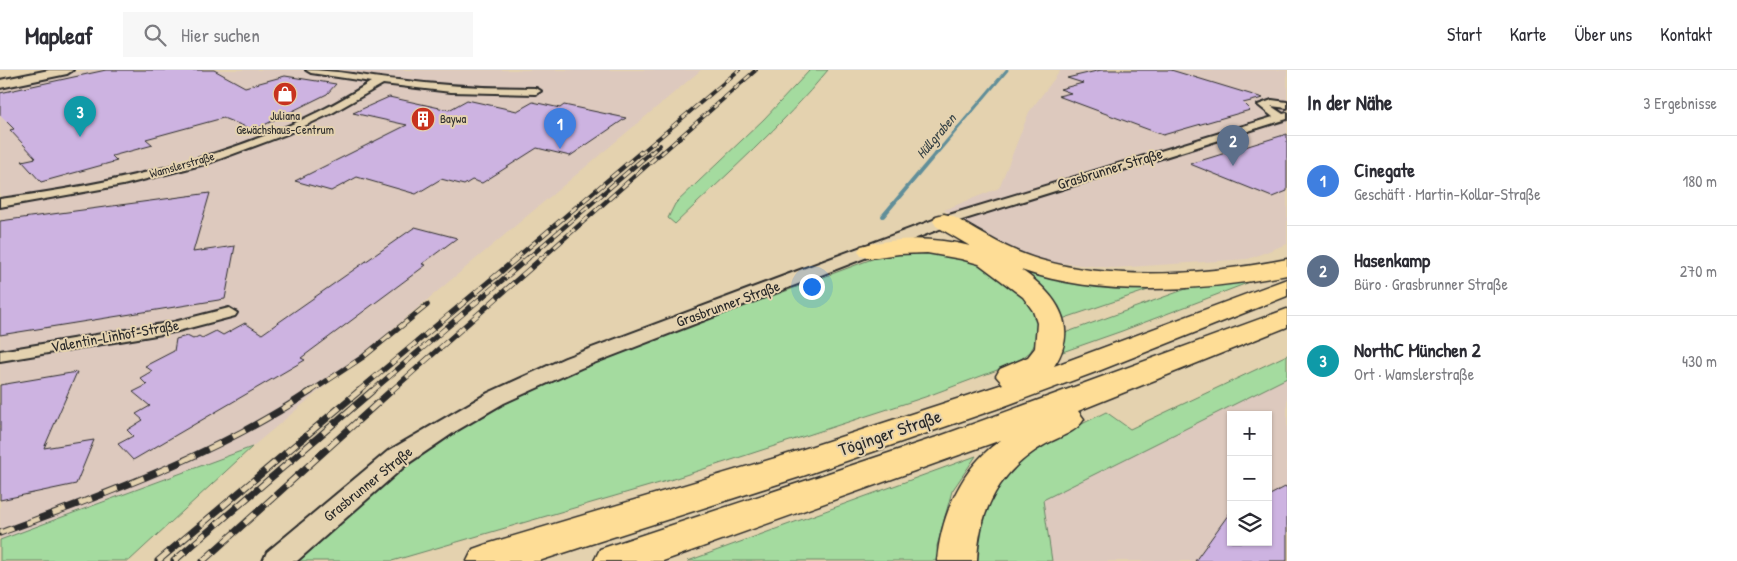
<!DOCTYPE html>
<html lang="de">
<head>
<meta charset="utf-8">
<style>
  body { margin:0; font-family:"Patrick Hand",sans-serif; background:#f7f7f7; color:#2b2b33 }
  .controls { position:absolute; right:15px; bottom:15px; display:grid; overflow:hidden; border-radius:0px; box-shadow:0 1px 4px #0004 }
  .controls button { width:45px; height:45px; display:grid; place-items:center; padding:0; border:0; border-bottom:1px solid #e1e1e2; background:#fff; color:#2b2b33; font:25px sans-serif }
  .you { position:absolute; left:811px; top:216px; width:18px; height:18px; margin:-12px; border:4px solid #fff; border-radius:50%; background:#1a73e8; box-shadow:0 0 0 8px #1a73e833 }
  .badge { display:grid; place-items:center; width:32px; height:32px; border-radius:50%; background:#b45309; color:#fff; font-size:16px; font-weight:700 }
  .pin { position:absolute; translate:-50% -41px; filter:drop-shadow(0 1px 2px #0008) }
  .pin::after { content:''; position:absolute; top:26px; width:18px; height:15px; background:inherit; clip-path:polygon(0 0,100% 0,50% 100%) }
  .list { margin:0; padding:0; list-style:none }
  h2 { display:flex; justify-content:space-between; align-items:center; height:65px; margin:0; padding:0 20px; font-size:21px }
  h2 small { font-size:16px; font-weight:400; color:#7c7c81 }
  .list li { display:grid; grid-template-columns:32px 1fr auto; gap:15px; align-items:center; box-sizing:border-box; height:90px; padding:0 20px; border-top:1px solid #e1e1e2 }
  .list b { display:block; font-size:19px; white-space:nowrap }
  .list p { margin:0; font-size:16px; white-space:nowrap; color:#7c7c81 }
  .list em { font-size:16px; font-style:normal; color:#7c7c81 }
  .icon { flex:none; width:28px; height:28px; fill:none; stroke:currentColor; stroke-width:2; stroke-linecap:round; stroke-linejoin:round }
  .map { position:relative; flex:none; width:1287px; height:491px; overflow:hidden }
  header { display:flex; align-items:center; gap:30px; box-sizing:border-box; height:70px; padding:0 25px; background:#fff; border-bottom:1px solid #e1e1e2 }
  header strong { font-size:24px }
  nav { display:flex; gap:28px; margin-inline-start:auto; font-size:18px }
  .search { width:350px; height:45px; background:#f7f7f7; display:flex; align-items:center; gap:12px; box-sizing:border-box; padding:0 18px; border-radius:0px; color:#7c7c81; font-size:19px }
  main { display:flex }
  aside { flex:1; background:#fff }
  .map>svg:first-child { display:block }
  .built { fill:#ddc9be; fill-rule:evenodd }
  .green { fill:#a4db9f; stroke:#688365 }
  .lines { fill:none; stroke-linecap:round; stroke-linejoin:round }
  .stream-far1 { stroke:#608e99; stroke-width:3 }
  .stream { stroke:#608e99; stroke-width:4 }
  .building { fill:#cdb3e1; stroke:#2b2b2b }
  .minor-casing { stroke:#2b2b2b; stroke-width:4 }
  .tertiary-casing { stroke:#2b2b2b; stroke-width:4 }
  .secondary-casing { stroke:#2b2b2b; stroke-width:4 }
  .motorway-casing { stroke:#2b2b2b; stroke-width:3 }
  .minor { fill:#e4d2af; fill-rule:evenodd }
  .tertiary { fill:#e4d2af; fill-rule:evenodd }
  .secondary { fill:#e4d2af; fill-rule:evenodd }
  .motorway { fill:#fedd96; fill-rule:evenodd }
  .rail-far3-casing { stroke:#2b2b2b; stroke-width:4 }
  .rail-far2-casing { stroke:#2b2b2b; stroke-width:4.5 }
  .rail-far1-casing { stroke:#2b2b2b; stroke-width:5.5 }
  .rail-casing { stroke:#2b2b2b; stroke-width:7 }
  .rail-far3 { stroke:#e4d2af; stroke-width:2.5; stroke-dasharray:7; stroke-linecap:butt }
  .rail-far2 { stroke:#e4d2af; stroke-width:3; stroke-dasharray:9; stroke-linecap:butt }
  .rail-far1 { stroke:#e4d2af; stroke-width:4; stroke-dasharray:11; stroke-linecap:butt }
  .rail { stroke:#e4d2af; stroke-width:5; stroke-dasharray:14; stroke-linecap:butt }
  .labels { text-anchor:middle; stroke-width:4; stroke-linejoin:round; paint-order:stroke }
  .far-poi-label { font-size:12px; fill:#2b2b2b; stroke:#e4d2af }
  .far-street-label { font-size:12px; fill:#2b2b2b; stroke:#e4d2af }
  .far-water-label { font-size:14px; font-style:italic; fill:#384447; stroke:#e4d2af }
  .street-label { font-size:15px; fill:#2b2b2b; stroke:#e4d2af }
  .near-street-label { font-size:18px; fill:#2b2b2b; stroke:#e4d2af }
</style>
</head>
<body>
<header>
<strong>Mapleaf</strong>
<div class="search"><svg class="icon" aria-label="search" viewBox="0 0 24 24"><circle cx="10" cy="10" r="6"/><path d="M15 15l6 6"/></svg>Hier suchen</div>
<nav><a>Start</a><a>Karte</a><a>Über uns</a><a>Kontakt</a></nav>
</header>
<main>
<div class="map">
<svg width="1287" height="491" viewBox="0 0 1287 491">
  <rect width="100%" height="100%" fill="#e4d2af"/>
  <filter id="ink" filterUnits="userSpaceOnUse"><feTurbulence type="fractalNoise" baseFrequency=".02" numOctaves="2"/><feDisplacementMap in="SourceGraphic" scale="10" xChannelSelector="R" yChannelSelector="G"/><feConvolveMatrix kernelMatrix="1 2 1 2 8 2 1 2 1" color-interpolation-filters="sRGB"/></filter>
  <g filter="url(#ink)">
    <!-- built -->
    <g class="built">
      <path d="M87 0H701L252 377 0 470V18Z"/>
      <path d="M1061 0H1287V174L1248 189 1114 198 1038 191 991 169 944 140 999 118 1029 42Z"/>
      <path d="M1287 308V491H1052L1042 430ZM1231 345H1268V472H1231Z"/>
    </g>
    <!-- green -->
    <g class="green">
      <path d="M810 0H828C782 56 727 104 675 154L668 148 675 134 764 49Z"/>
      <path d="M923 178 984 195 1019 217 1040 248 1038 269 1030 282 1016 293 925 327 670 410 392 491H292L374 417 470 347 573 300 899 179Z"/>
      <path d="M1009 192 1166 214 1059 250Z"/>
      <path d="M1276 202 1122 261 1054 285 1062 264 1208 211Z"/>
      <path d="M1287 285V308L1043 430 1052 491H967L1000 401 1034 378 1106 342 1130 359Z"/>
      <path d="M252 377 129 491H0V470Z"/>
      <path d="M976 386 952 421 937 476 938 491H688Z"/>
    </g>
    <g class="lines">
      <!-- stream-far1 -->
      <path class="stream-far1" d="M936 84 1007 0"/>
      <!-- stream -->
      <path class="stream" d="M883 146 937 82"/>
    </g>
    <!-- building -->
    <g class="building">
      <path d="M106 0H214L245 17 285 6 336 14 327 24 254 60 223 48 146 69 153 75 112 86 117 91 41 112 22 91 36 88 10 60 14 59 0 45V23Z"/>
      <path d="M1101 0H1171L1263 28 1243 33 1250 40 1163 65 1058 26 1071 23 1060 19 1083 13 1067 8Z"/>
      <path d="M389 27 449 40 467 30 517 41 533 32 560 38 564 35 626 48 570 86 537 78 482 113 472 110 464 115 441 109 416 124 357 107 331 121 295 111 407 55 353 43Z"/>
      <path d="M1287 64V121L1272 127 1190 94Z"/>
      <path d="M210 123 193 182 235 176 225 229 0 265V151Z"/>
      <path d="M415 157 457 168 422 194 426 195 301 288 305 290 133 390 118 374 133 366 127 360 143 350 136 344 150 336 133 322 147 315 140 308 152 301 145 296 174 281 176 269 187 266 193 269 199 266 202 268 216 261 223 265 245 253 262 264Z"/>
      <path d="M77 302 44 378 94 370 76 414 0 430V315Z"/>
      <path d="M1287 416V491H1195L1231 441V472H1268V426Z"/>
    </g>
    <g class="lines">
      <!-- minor casing -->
      <g class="minor-casing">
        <g id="minor">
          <path d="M306 0C337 0 367 7 398 10 444 16 490 18 536 18L541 21 536 24 451 22 383 14 332 43 287 64 209 93 123 115 0 137V129C109 114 219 91 318 42 337 33 354 22 371 12L311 3Z"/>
          <path d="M1272 30 1287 32V38L1271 36 1283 44 1287 43V49L949 154H939L937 151 939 148 1273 47 1258 35Z"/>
          <path d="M229 238 237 243 235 246 174 262 0 291V281L174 252Z"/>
        </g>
      </g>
      <!-- tertiary casing -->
      <g class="tertiary-casing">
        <path id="tertiary" d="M944 146 950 147 952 151 950 155 581 298 504 333 456 361 406 395 297 491H263L267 482 388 381 488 323 565 288Z"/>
      </g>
      <!-- secondary casing -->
      <g class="secondary-casing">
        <path id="secondary" d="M49 0H73L67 4 0 18V10Z"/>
      </g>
      <!-- motorway casing -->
      <g class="motorway-casing">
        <g id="motorway">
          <path d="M944 144 952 146C980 162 1009 181 1041 190 1116 212 1211 204 1287 189V205C1205 221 1101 228 1021 200 1055 223 1081 256 1054 296L1287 209V226L1101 300 1002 337 803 406 588 475 539 491H467L473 479 487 474 782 386 1003 314 996 306 1000 299 1028 287 1035 278 1037 253 1033 241 1023 227 979 194 961 189 927 183 899 184 870 188 861 186 858 181 861 176C898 167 934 167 970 176L936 156 933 151 936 146Z"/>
          <path d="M1287 239V257L1078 341 1084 349C1077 362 1059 367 1046 374 1000 400 979 439 977 491H937C941 445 962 396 1001 370L663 491H594L600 479 940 366Z"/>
        </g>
      </g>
      <!-- minor -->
      <use href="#minor" class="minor"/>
      <!-- tertiary -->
      <use href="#tertiary" class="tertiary"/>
      <!-- secondary -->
      <use href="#secondary" class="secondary"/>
      <!-- motorway -->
      <use href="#motorway" class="motorway"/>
      <!-- rail-far3 casing -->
      <g class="rail-far3-casing">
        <g id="rail-far3">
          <path d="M640 84 739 0"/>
          <path d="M650 84 660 75"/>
          <path d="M661 84 756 0"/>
        </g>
      </g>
      <!-- rail-far2 casing -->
      <g class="rail-far2-casing">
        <g id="rail-far2">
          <path d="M515 189 641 82"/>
          <path d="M527 189 651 82"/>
          <path d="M541 189 662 82"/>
        </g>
      </g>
      <!-- rail-far1 casing -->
      <g class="rail-far1-casing">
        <g id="rail-far1">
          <path d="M310 322 363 287 427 235"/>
          <path d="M357 322 517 188"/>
          <path d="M371 322 528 188"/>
          <path d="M390 322 542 188"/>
        </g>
      </g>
      <!-- rail casing -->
      <g class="rail-casing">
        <g id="rail">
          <path d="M0 463C108 423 215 385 311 321"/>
          <path d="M158 491 359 321"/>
          <path d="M174 491 372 321"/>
          <path d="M203 491 391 321"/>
        </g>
      </g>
      <!-- rail-far3 -->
      <use href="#rail-far3" class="rail-far3"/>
      <!-- rail-far2 -->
      <use href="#rail-far2" class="rail-far2"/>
      <!-- rail-far1 -->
      <use href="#rail-far1" class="rail-far1"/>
      <!-- rail -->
      <use href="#rail" class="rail"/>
    </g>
  </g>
  <!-- icons -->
  <defs>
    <g id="shop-disc" transform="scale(1.25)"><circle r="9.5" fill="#c8321e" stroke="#e4d2af"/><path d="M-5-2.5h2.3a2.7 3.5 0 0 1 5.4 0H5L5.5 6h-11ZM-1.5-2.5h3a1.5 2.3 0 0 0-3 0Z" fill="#fff"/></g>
    <g id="building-disc" transform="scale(1.25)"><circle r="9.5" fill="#c8321e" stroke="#e4d2af"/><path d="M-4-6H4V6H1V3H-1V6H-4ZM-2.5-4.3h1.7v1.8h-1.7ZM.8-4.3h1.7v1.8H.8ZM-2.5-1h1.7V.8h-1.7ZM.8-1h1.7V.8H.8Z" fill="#fff"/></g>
  </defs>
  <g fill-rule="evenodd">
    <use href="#shop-disc" x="285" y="24"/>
    <use href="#building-disc" x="423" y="49"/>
  </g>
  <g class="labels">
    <!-- far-poi labels -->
    <g class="far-poi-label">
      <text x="285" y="50">Juliana<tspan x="285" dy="14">Gewächshaus-Centrum</tspan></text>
      <text x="440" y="53" text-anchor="start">Baywa</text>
    </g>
    <!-- far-street labels -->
    <g class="far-street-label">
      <text transform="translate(182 95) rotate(-16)" y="4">Wamslerstraße</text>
    </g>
    <!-- far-water labels -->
    <g class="far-water-label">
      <text transform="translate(936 66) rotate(-50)" y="5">Hüllgraben</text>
    </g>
    <!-- street labels -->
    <g class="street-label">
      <text transform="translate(1110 99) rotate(-17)" y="5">Grasbrunner Straße</text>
      <text transform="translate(728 234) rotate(-20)" y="5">Grasbrunner Straße</text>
      <text transform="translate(115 266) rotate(-10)" y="5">Valentin-Linhof-Straße</text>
      <text transform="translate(368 414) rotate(-39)" y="5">Grasbrunner Straße</text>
    </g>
    <!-- near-street labels -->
    <g class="near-street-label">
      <text transform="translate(890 363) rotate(-19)" y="6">Töginger Straße</text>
    </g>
  </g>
</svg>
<div class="controls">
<button>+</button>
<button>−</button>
<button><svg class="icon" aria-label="layers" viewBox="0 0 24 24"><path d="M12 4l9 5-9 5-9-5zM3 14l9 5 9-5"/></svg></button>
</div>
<div class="you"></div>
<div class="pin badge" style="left:560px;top:79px;background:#3f7fe0">1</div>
<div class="pin badge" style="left:1233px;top:96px;background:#5c6f8a">2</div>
<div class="pin badge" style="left:80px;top:67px;background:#0f9aa8">3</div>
</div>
<aside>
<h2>In der Nähe<small>3 Ergebnisse</small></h2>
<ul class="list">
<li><span class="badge" style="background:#3f7fe0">1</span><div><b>Cinegate</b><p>Geschäft · Martin-Kollar-Straße</p></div><em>180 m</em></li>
<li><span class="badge" style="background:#5c6f8a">2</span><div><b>Hasenkamp</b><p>Büro · Grasbrunner Straße</p></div><em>270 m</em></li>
<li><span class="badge" style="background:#0f9aa8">3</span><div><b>NorthC München 2</b><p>Ort · Wamslerstraße</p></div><em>430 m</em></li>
</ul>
</aside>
</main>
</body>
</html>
